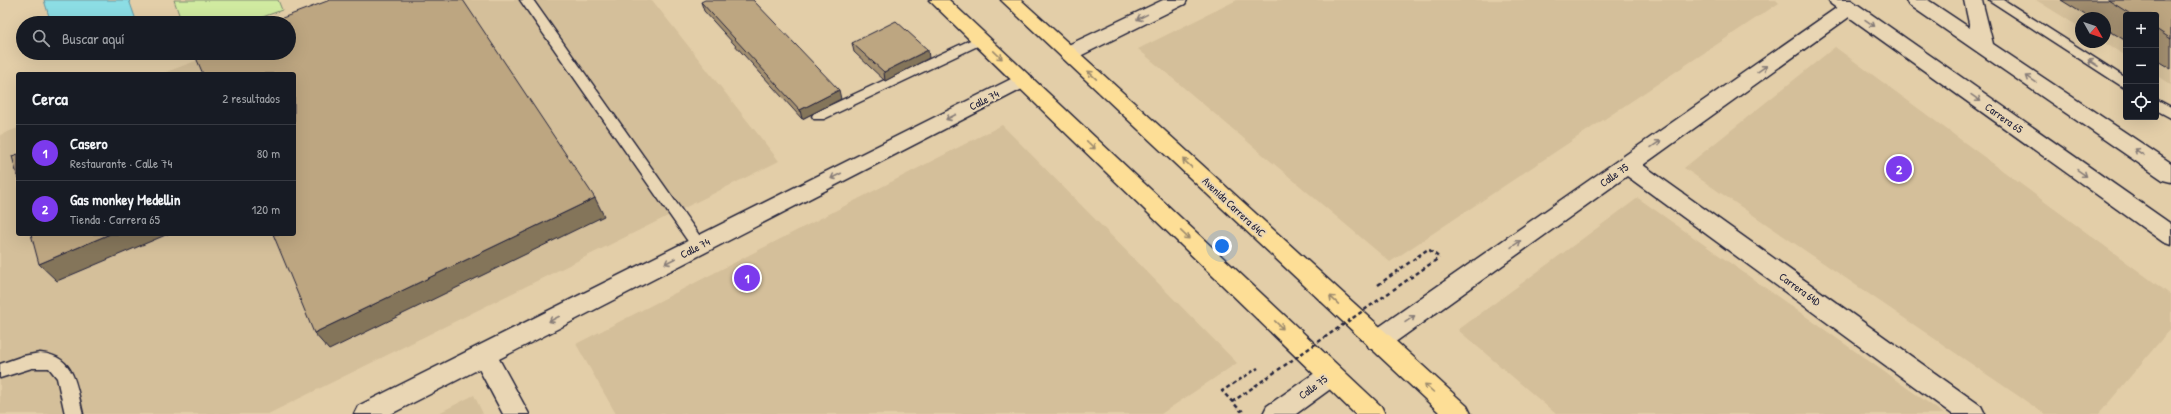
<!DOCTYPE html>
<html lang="es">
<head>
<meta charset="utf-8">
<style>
  body { margin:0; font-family:"Patrick Hand",sans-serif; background:#20242c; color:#f1f3f6 }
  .controls { position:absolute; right:12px; top:12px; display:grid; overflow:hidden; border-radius:4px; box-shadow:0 4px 16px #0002 }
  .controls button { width:36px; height:36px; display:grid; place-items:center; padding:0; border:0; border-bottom:1px solid #363941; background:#171b24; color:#f1f3f6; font:20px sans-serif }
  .compass { position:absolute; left:2075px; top:12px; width:36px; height:36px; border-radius:50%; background:#171b24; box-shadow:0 4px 16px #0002; rotate:130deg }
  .you { position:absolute; left:1222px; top:246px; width:14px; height:14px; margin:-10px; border:3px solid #fff; border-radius:50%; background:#1a73e8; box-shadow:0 0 0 6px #1a73e833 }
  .badge { display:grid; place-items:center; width:26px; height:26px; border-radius:50%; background:#7c3aed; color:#fff; font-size:13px; font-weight:700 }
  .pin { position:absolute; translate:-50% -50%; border:2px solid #fff; box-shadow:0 1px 4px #0006 }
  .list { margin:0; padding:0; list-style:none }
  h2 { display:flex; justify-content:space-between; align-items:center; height:52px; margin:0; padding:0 16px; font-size:17px }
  h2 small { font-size:13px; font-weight:400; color:#9ea1a6 }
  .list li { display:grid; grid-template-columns:26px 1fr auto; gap:12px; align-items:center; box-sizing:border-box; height:56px; padding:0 16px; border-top:1px solid #363941 }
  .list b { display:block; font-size:15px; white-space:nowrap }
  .list p { margin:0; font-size:13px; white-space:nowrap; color:#9ea1a6 }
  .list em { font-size:13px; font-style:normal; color:#9ea1a6 }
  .icon { flex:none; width:22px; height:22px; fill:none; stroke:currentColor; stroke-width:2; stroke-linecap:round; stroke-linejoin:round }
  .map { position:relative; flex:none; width:2171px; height:414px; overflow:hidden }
  .search { position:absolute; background:#171b24; box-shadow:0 4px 16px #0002; left:16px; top:16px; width:280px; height:44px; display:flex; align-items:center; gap:10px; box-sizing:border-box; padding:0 14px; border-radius:22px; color:#9ea1a6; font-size:15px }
  .panel { position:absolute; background:#171b24; box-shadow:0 4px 16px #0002; left:16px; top:72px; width:280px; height:164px; border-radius:4px }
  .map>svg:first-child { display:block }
  .built { fill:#d4bf9a }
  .green { fill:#d0eaa0; stroke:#79866e }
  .water { fill:#8cdde4; stroke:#6292a0 }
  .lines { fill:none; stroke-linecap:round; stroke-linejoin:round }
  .lane-casing { stroke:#22223b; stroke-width:3 }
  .street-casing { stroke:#22223b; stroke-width:3 }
  .secondary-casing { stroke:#22223b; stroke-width:3 }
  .primary-casing { stroke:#22223b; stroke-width:3 }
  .path { stroke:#22223b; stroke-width:2.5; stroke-dasharray:4 3; stroke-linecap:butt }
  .lane { fill:#e9d6b4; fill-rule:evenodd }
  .street { fill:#e9d6b4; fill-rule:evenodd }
  .secondary { fill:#e9d6b4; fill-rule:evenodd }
  .primary { fill:#fdde96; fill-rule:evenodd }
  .path-bridge { stroke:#22223b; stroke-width:2.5; stroke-dasharray:4 3; stroke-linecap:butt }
  .wall { fill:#a38f6f; stroke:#22223b }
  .shaded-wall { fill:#84745a; stroke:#22223b }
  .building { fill:#bda681; stroke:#22223b }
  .oneway { stroke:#867c78 }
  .oneway2 { stroke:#9a896d }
  .labels { text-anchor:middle; stroke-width:4; stroke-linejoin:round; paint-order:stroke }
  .street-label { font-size:11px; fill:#22223b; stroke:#e9d6b4 }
</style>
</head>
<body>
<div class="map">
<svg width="2171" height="414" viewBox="0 0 2171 414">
  <rect width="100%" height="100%" fill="#e3cea8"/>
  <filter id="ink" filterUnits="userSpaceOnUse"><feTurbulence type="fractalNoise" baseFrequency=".025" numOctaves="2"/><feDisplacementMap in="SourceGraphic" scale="8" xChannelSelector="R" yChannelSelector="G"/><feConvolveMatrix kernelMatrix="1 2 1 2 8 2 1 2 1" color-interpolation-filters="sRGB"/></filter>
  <g filter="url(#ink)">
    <!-- built -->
    <g class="built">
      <path d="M357 0H652L779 161 268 414H0V135L18 128V234H294V74H161L217 53H289Z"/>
      <path d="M1237 0H1776L1779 3 1390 262 1138 49Z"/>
      <path d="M2036 0H2171V85L2156 75V15H2126V56L2103 42H2105V18H2081V28Z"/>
      <path d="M1835 47 2171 295V328L2099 414H2045L1684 168Z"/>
      <path d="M1002 125 1237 363 1161 414H616L576 344Z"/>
      <path d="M1638 198 1944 414H1556L1458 330Z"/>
      <path d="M474 395 483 414H437Z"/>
    </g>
    <!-- green -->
    <path class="green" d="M174 0H278L282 10 246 23H182Z"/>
    <!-- water -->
    <path class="water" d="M44 0H129L137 23H51Z"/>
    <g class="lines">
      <!-- lane casing -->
      <g class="lane-casing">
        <g id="lane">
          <path d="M520 0H533L704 242 707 246 704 250 699 252 694 250Z"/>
          <path d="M1989 0H2004L2126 78V89Z"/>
          <path d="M981 35 986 36 988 39 986 42 824 119H814L812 116 814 113Z"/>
          <path d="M2156 99 2171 107V118L2156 110Z"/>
          <path d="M40 353C76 356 76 386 83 414H65L57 378 49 368H32L0 378V364L23 356Z"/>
        </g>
      </g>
      <!-- street casing -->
      <g class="street-casing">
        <g id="street">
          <path d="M1163 0H1187L1185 4 1076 58 1069 60 1062 58 1059 53 1062 48Z"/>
          <path d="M1849 2 1856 4 1858 8 1856 12 1643 165 1981 406 1985 414H1952L1627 176 1387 348 1378 351 1369 348 1366 341 1369 334 1842 4Z"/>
          <path d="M1023 73 1030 75 1033 80 1030 85 499 359 529 414H503L479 369 391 414H354L358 406Z"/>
          <path d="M1331 365 1340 368 1343 375 1340 382 1296 414H1263L1267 406 1322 368Z"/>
        </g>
      </g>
      <!-- secondary casing -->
      <g class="secondary-casing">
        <g id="secondary">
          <path d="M1829 0H1851L2171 224V245L2163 242 1831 4Z"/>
          <path d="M1906 0H1928L1970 28 1964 0H1982L1993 44 2171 163V182L2163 180 1908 4Z"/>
        </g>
      </g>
      <!-- primary casing -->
      <g class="primary-casing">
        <g id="primary">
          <path d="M929 0H949L1381 406 1385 414H1355Z"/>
          <path d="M1001 0H1021L1467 406 1471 414H1441Z"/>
        </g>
      </g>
      <!-- path -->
      <g class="path">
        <path d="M1378 285 1428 249 1440 258"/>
        <path d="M1243 410 1241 411 1222 391 1258 368"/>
      </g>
      <!-- lane -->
      <use href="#lane" class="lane"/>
      <!-- street -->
      <use href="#street" class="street"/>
      <!-- secondary -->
      <use href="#secondary" class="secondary"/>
      <!-- primary -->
      <use href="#primary" class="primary"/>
      <!-- path-bridge -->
      <path class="path-bridge" d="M1232 402 1439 258"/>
    </g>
    <!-- wall -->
    <g class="wall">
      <path d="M2061 0H2171V69L2156 60V15H2126V41L2105 28V18H2090Z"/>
      <path d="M701 2 841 99 802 119 704 11Z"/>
      <path d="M852 43 929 58 885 81 854 52Z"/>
    </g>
    <!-- shaded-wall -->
    <g class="shaded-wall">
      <path d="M928 50 929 58 885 81 884 72Z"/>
      <path d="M839 90 841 99 802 119 800 110Z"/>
      <path d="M595 198 604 216 329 350 314 333Z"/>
      <path d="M110 234H168L57 281 39 264Z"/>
    </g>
    <!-- building -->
    <g class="building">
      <path d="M330 0H463L595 198 314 333 273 234H294V74H203L194 53H289V23H269Z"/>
      <path d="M705 0H753L839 90 800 110 701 2Z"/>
      <path d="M2108 0H2171V39L2156 29V15H2132Z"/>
      <path d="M896 21 928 50 884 72 852 43Z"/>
      <path d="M18 154V179L12 156Z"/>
      <path d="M31 234H110L39 264Z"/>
    </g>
    <!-- one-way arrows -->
    <defs><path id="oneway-shaft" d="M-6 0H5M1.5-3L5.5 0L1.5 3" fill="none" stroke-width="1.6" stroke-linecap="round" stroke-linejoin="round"/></defs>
    <g class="oneway">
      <use href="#oneway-shaft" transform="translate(1142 17) rotate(154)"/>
      <use href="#oneway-shaft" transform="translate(1870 23) rotate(35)"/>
      <use href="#oneway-shaft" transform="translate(2093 63) rotate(-147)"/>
      <use href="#oneway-shaft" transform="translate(1762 69) rotate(-35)"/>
      <use href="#oneway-shaft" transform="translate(2031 79) rotate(-146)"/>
      <use href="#oneway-shaft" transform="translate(1976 98) rotate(35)"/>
      <use href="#oneway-shaft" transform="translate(951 117) rotate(153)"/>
      <use href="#oneway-shaft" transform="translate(1656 144) rotate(-35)"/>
      <use href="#oneway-shaft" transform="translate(2139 152) rotate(-146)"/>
      <use href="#oneway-shaft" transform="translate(2082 173) rotate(35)"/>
      <use href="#oneway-shaft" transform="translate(836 176) rotate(153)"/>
      <use href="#oneway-shaft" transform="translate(1516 244) rotate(-35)"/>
      <use href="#oneway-shaft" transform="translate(670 261) rotate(153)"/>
      <use href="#oneway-shaft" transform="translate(554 319) rotate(153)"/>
      <use href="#oneway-shaft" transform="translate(1410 319) rotate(-35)"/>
    </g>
    <g class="oneway2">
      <use href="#oneway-shaft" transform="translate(998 55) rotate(44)"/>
      <use href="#oneway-shaft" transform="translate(1092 75) rotate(-137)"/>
      <use href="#oneway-shaft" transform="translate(1091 145) rotate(44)"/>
      <use href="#oneway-shaft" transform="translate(1187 163) rotate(-137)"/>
      <use href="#oneway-shaft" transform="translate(1185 235) rotate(44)"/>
      <use href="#oneway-shaft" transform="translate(1334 300) rotate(-137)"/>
      <use href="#oneway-shaft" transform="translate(1279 325) rotate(44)"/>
      <use href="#oneway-shaft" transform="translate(1429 388) rotate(-138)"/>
    </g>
  </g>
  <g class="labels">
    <!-- street labels -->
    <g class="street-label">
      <text transform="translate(984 100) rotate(-27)" y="4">Calle 74</text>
      <text transform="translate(2004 118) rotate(35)" y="4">Carrera 65</text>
      <text transform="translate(1614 175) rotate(-35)" y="4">Calle 75</text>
      <text transform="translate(1234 207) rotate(43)" y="4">Avenida Carrera 64C</text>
      <text transform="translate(695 248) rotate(-27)" y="4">Calle 74</text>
      <text transform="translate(1800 289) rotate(36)" y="4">Carrera 64D</text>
      <text transform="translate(1313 387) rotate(-36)" y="4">Calle 75</text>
    </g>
  </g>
</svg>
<div class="controls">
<button>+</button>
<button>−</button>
<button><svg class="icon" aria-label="locate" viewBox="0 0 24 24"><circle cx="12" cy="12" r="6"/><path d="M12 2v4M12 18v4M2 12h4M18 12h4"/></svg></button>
</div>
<svg class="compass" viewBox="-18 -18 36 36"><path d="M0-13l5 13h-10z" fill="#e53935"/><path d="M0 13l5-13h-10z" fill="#9ea1a6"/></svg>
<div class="you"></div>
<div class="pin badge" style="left:747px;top:278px">1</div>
<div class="pin badge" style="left:1899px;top:169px">2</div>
<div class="search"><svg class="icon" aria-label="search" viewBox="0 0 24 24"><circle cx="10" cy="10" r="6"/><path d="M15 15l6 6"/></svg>Buscar aquí</div>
<section class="panel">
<h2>Cerca<small>2 resultados</small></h2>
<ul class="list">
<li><span class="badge">1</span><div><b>Casero</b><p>Restaurante · Calle 74</p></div><em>80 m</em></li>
<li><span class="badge">2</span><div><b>Gas monkey Medellin</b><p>Tienda · Carrera 65</p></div><em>120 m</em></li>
</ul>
</section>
</div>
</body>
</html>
